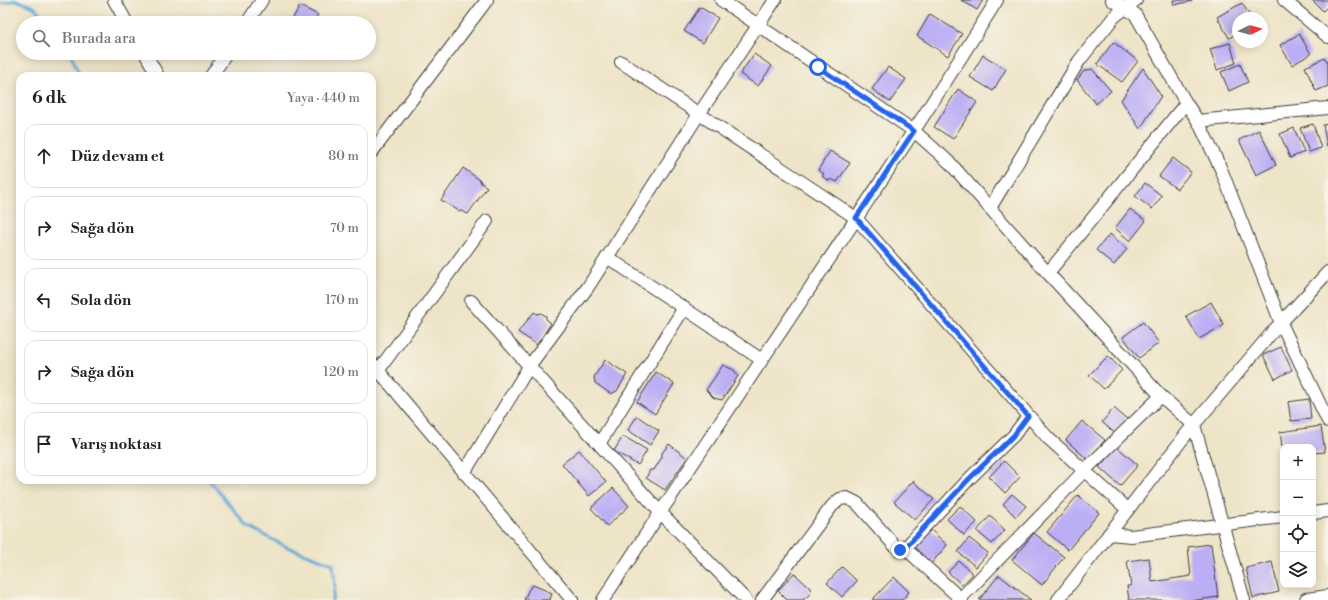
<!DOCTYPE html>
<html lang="tr">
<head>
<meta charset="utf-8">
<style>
  body { margin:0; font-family:"Libre Bodoni",serif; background:#f2f2f2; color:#222 }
  .controls { position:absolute; right:12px; bottom:12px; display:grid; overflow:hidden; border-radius:8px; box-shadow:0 2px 10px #0003 }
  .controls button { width:36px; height:36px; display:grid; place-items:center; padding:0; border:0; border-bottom:1px solid #e0e0e0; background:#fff; color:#222; font:20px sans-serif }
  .compass { position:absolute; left:1232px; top:12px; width:36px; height:36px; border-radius:50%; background:#fff; box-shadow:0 2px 10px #0003; rotate:84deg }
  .stop { position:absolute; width:12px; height:12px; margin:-9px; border:3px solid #2563eb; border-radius:50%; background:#fff }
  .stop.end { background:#2563eb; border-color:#fff; box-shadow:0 1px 4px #0008 }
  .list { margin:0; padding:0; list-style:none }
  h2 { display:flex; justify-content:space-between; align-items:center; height:52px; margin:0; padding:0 16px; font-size:17px }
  h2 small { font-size:13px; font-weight:400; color:#767676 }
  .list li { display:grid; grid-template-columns:26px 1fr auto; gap:12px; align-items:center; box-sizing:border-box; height:64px; margin:0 8px 8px; padding:0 8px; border:1px solid #e0e0e0; border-radius:12px }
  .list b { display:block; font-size:15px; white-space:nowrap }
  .list em { font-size:13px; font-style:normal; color:#767676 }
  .icon { flex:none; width:22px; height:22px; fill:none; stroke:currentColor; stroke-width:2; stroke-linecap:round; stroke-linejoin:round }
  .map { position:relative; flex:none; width:1328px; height:600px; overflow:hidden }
  .search { position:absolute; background:#fff; box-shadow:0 2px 10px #0003; left:16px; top:16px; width:360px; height:44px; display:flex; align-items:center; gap:10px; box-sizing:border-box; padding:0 14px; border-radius:22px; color:#767676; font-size:15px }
  .panel { position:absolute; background:#fff; box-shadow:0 2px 10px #0003; left:16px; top:72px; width:360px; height:412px; border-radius:12px }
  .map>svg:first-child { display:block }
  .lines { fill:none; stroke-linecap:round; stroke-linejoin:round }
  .stream { stroke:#62aad9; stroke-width:3 }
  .building { fill:#bcaef4 }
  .minor-casing { stroke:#3c3a36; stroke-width:14 }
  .minor { stroke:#fff; stroke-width:12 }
  .route { stroke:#2563eb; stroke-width:5 }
</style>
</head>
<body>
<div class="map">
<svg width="1328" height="600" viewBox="0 0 1328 600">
  <rect width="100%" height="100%" fill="#f7f3e8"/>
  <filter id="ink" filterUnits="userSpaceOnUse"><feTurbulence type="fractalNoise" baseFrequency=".025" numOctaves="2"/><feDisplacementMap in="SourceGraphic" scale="8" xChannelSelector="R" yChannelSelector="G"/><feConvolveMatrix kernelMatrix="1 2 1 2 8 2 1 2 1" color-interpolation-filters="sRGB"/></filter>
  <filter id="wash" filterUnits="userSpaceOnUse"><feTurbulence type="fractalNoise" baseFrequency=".012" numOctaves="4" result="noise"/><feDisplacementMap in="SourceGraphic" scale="16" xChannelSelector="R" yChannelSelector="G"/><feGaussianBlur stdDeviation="0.9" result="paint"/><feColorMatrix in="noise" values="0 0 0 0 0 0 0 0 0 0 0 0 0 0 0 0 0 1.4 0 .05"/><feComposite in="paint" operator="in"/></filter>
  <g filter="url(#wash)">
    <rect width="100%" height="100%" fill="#eee4c7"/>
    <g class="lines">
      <!-- stream -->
      <g class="stream">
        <path d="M0 4 16 0 34 7 49 23"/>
        <path d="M70 53 80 76"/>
        <path d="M209 480 248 527 287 547 333 564 335 587 332 600"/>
      </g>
    </g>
    <g id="blocks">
      <!-- building -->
      <g class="building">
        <path d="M961 0H983L977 10Z"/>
        <path d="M1173 0H1192V1L1174 5Z"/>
        <path d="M1312 0H1328V6L1323 11Z"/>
        <path d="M1242 3 1251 18H1238V33L1229 38 1217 17Z"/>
        <path d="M300 6 318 15 313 23H290Z"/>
        <path d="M700 7 718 18 703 43 684 31Z"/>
        <path d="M930 14 962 34 948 56 917 36Z"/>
        <path d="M1299 34 1311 54 1292 65 1280 45Z"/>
        <path d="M1113 42 1138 61 1122 82 1097 64Z"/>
        <path d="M1230 43 1236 63 1217 70 1210 49Z"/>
        <path d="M754 54 772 66 758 86 740 74Z"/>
        <path d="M983 55 1006 69 993 91 970 77Z"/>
        <path d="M1325 58 1328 63V86L1316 91 1305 67Z"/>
        <path d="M1240 64 1248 82 1229 91 1221 72Z"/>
        <path d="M888 67 906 79 890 102 872 89Z"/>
        <path d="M1143 68 1161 96 1140 129 1121 100Z"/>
        <path d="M1092 69 1111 91 1096 104 1077 80 1084 71Z"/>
        <path d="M958 89 977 102 953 139 934 127Z"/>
        <path d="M1313 124 1321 148 1309 152 1300 128Z"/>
        <path d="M1328 124V146H1327L1323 125Z"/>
        <path d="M1294 128 1304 152 1290 158 1280 134Z"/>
        <path d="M1259 130 1276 165 1256 175 1239 140Z"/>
        <path d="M830 151 850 163 837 182 831 179 829 181 822 176 824 174 818 170Z"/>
        <path d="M1173 158 1191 172 1177 189 1159 176Z"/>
        <path d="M463 168 480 180 481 183 487 187 468 214 461 211H459L441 200Z"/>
        <path d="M1145 183 1162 196 1152 209 1135 196Z"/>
        <path d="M1130 209 1146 221 1130 241 1115 228Z"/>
        <path d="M1110 234 1127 249 1114 265 1096 250Z"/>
        <path d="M1211 302 1224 325 1199 339 1186 316Z"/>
        <path d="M534 312 537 314 541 313 546 316V319L551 323 537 345 518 332Z"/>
        <path d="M1143 322 1159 343 1139 358 1123 337Z"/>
        <path d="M1281 347 1292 370 1275 379 1263 355Z"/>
        <path d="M1108 356 1122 370 1104 389 1089 375Z"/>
        <path d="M605 360 627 374 617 391 611 394 595 383 594 377Z"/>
        <path d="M723 365 734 370 738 376 722 400 714 398 706 390Z"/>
        <path d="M656 372 674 384 655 414 637 402Z"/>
        <path d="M1309 399 1311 419 1291 421 1288 402Z"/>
        <path d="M1114 408 1129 421 1117 435 1102 422Z"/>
        <path d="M637 416 659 431 650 445 628 430Z"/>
        <path d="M1082 421 1105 440 1088 460 1066 440Z"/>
        <path d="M1321 426 1325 452 1313 453V447H1282L1280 432Z"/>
        <path d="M623 436 647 450 638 465 614 451Z"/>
        <path d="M669 444 687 458 665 490 646 478 650 470H654L662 457V453Z"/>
        <path d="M1117 447 1138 465 1120 486 1099 467Z"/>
        <path d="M579 450 606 482 589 496 562 464Z"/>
        <path d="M1004 461 1020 477 1005 493 989 477Z"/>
        <path d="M913 481 934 499 915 520 894 502Z"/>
        <path d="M613 488 629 506 607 526 591 508Z"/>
        <path d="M1012 494 1026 506 1016 517 1003 504Z"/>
        <path d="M1078 495 1099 513 1068 550 1047 532Z"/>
        <path d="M960 506 977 522 964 535 947 519Z"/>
        <path d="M990 516 1005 530 992 544 977 531Z"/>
        <path d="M930 529 947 545 930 565 912 550Z"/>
        <path d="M1034 533 1064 557 1042 585 1012 560Z"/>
        <path d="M969 538 988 553 976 567 958 552Z"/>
        <path d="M1211 544 1218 597 1197 600H1129L1127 586H1131L1127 561 1149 558 1152 582 1191 576 1188 547Z"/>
        <path d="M959 561 973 574 962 585 948 572Z"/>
        <path d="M1272 562 1279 592 1253 598 1246 568Z"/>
        <path d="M842 567 857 581 842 597 827 583Z"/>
        <path d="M793 574 796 575 810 588 811 593 803 600H787L778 591Z"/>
        <path d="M999 575 1031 600H979Z"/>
        <path d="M894 577 909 592 902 600H872Z"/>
        <path d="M533 585 552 593 550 600H524L529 589Z"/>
      </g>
    </g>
  </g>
  <g filter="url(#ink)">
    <use href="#blocks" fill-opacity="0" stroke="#3c3a36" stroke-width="1"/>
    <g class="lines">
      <!-- minor casing -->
      <g class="minor-casing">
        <g id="minor">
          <path d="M114 0 127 23"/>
          <path d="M721 0 914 131 950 163 1035 259 1161 396 1194 425 1244 600"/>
          <path d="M1112 0 1135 14 1186 103 1198 121 1221 169 1281 323 1328 421"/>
          <path d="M1284 0 1328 37"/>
          <path d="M247 23 262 0"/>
          <path d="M145 53 158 76"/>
          <path d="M621 62 856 218 1048 438 1128 510"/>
          <path d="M211 76 227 53"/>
          <path d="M1198 121 1328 108"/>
          <path d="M372 152 487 0"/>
          <path d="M990 208 1079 61 1114 17 1136 0"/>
          <path d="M607 257 762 360"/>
          <path d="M1048 273 1186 103"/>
          <path d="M471 301 660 512 746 600"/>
          <path d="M372 363 572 600"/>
          <path d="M378 371 487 221"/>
          <path d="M599 444 684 308"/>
          <path d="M464 473 530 365 588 287 699 114 775 0"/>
          <path d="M1313 513 1328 511"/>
          <path d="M1109 534 1131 536 1283 517"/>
          <path d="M905 548 962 600"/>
          <path d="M1306 599 1328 596"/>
          <path d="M603 600C733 399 871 203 997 0"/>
          <path d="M762 600 832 506 840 499 847 498 857 503 894 545 900 550 905 548 969 479 1014 435 1028 416"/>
          <path d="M959 600 1084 471 1161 396"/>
          <path d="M1058 600 1191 428 1275 329 1328 272"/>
        </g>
      </g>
      <!-- minor -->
      <use href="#minor" class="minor"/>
    </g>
  </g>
  <g class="lines" filter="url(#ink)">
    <!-- route -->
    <path class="route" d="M818 67 914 131 856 218 1028 416 1014 435 969 479 905 548 900 550"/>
  </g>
</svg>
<div class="controls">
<button>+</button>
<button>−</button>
<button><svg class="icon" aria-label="locate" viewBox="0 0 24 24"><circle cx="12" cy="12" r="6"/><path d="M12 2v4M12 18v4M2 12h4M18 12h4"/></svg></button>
<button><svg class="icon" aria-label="layers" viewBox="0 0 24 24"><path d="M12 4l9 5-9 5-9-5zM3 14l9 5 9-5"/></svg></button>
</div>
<svg class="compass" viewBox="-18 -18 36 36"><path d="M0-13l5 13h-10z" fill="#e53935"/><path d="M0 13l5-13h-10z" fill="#767676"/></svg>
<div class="stop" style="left:818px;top:67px"></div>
<div class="stop end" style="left:900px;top:550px"></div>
<div class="search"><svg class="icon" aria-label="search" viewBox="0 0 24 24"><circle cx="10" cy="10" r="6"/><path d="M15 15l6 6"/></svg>Burada ara</div>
<section class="panel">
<h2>6 dk<small>Yaya · 440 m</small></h2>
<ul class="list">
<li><svg class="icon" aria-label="ahead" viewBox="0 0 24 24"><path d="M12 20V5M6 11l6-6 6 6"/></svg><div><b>Düz devam et</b></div><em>80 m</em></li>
<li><svg class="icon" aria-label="right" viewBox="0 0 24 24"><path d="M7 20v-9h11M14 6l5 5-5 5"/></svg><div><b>Sağa dön</b></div><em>70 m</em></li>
<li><svg class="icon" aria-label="left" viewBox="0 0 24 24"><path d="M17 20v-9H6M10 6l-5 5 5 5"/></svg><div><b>Sola dön</b></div><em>170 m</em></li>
<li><svg class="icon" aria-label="right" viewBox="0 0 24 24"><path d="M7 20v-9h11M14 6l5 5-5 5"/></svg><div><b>Sağa dön</b></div><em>120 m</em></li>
<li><svg class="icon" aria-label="arrive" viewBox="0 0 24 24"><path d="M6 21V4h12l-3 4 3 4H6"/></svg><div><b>Varış noktası</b></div></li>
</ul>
</section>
</div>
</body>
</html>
